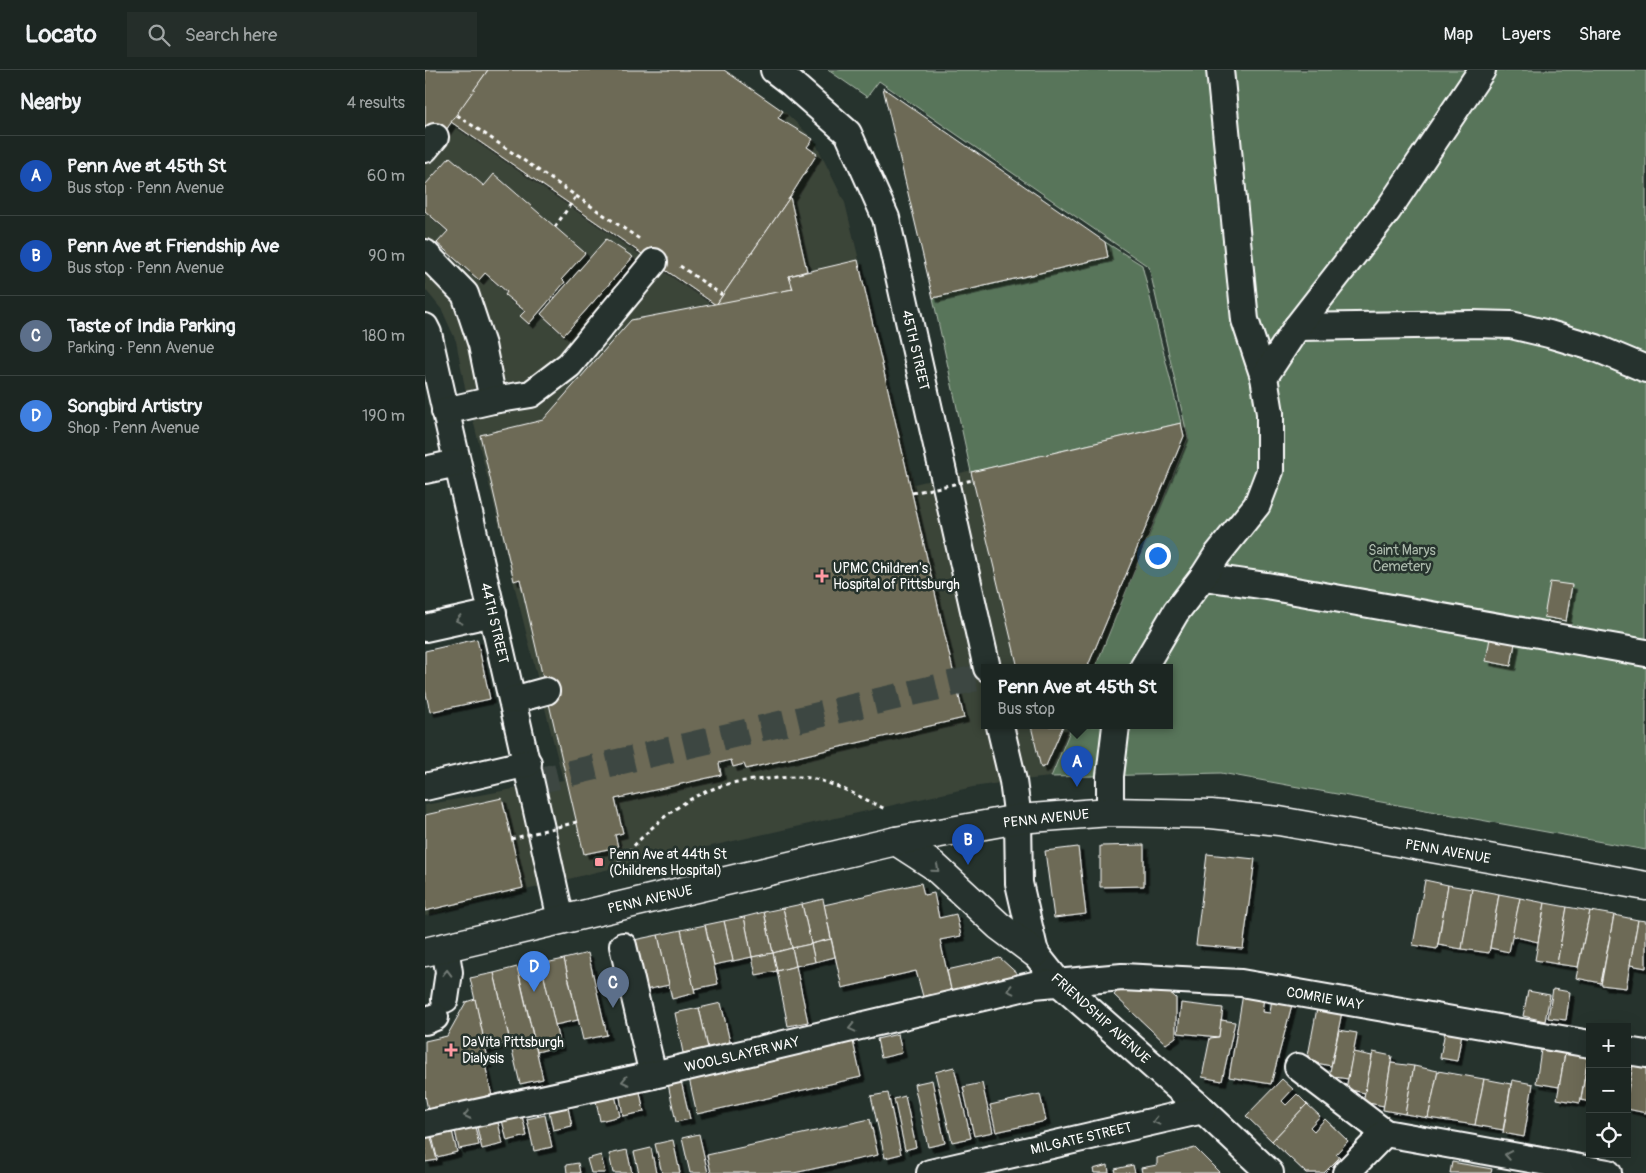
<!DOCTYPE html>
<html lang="en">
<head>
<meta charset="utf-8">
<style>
  body { margin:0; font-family:Pangolin,sans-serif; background:#252e2a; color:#f1f3f6 }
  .controls { position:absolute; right:15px; bottom:15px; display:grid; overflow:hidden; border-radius:0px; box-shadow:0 5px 20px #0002 }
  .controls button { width:45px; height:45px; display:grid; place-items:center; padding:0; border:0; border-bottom:1px solid #3a4340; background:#1c2622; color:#f1f3f6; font:25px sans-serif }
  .you { position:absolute; left:732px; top:485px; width:18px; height:18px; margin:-12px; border:4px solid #fff; border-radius:50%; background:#1a73e8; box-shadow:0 0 0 8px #1a73e833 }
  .badge { display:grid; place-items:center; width:32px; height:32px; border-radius:50%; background:#ff9aa2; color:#fff; font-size:16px; font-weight:700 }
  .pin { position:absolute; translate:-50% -41px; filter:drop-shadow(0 1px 2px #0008) }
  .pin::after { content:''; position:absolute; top:26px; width:18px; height:15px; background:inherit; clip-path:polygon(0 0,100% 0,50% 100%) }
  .popup { position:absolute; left:556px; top:594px; width:192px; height:65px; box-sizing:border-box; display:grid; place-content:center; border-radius:0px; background:#1c2622; filter:drop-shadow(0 1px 4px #0005); font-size:16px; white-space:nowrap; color:#a0a5a5 }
  .popup b { font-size:19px; color:#f1f3f6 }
  .popup::after { content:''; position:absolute; left:50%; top:100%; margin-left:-10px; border:10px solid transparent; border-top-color:#1c2622 }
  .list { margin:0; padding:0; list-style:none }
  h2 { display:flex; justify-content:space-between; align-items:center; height:65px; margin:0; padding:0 20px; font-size:21px }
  h2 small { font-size:16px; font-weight:400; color:#a0a5a5 }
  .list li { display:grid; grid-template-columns:32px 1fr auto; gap:15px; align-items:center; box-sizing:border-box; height:80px; padding:0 20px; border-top:1px solid #3a4340 }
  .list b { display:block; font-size:19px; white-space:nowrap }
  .list p { margin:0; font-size:16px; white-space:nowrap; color:#a0a5a5 }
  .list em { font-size:16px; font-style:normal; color:#a0a5a5 }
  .icon { flex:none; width:28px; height:28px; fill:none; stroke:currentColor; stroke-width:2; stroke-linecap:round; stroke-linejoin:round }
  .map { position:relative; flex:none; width:1221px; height:1103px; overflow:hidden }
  header { display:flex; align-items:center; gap:30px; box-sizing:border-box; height:70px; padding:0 25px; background:#1c2622; border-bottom:1px solid #3a4340 }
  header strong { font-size:24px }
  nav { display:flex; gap:28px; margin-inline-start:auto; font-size:18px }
  .search { width:350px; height:45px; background:#252e2a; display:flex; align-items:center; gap:12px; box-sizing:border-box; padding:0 18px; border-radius:0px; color:#a0a5a5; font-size:19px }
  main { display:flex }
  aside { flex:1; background:#1c2622 }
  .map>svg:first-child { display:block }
  .built { fill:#3b4439 }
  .green { fill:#58745a; stroke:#acbaac }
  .building { fill:#6d6b56; stroke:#fff; filter:url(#shadow) }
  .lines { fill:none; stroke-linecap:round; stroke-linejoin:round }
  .minor-tunnel { stroke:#3c4742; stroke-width:26; stroke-dasharray:26 13; stroke-linecap:butt }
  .minor-casing { stroke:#fff; stroke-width:30 }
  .major-casing { stroke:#fff; stroke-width:31 }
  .path { stroke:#fff; stroke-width:3; stroke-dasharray:4 4; stroke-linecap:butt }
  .minor { stroke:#26332d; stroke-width:26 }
  .major { stroke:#26332d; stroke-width:28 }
  .path-bridge { stroke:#fff; stroke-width:3; stroke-dasharray:4 4; stroke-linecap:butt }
  .oneway { stroke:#727a76 }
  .poi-dot { fill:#ff9aa2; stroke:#26332d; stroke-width:2 }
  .labels { text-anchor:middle; stroke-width:5; stroke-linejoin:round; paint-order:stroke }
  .street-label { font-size:14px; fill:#fff; stroke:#26332d }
  .park-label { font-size:14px; fill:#acbaac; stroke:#26332d }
  .poi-label { font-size:14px; fill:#fff; stroke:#26332d; text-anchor:start }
</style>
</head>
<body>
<header>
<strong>Locato</strong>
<div class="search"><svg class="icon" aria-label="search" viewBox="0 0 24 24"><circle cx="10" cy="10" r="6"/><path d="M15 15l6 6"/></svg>Search here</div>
<nav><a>Map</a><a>Layers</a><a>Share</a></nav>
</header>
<main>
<aside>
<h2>Nearby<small>4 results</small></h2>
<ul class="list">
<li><span class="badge" style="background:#1a4fb4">A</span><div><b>Penn Ave at 45th St</b><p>Bus stop · Penn Avenue</p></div><em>60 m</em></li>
<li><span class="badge" style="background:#1a4fb4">B</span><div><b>Penn Ave at Friendship Ave</b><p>Bus stop · Penn Avenue</p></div><em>90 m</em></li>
<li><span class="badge" style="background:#5c6f8a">C</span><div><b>Taste of India Parking</b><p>Parking · Penn Avenue</p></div><em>180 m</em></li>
<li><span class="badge" style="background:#3f7fe0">D</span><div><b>Songbird Artistry</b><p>Shop · Penn Avenue</p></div><em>190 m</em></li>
</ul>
</aside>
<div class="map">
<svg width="1221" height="1103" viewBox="0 0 1221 1103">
  <defs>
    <filter id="shadow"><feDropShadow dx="4.5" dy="4.5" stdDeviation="0" flood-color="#0009"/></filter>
  </defs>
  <rect width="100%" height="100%" fill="#26332d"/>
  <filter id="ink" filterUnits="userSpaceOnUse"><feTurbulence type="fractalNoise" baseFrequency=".02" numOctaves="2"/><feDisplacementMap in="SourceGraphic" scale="10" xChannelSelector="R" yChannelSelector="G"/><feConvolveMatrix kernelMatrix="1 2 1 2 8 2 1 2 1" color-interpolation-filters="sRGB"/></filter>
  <g filter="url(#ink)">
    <!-- built -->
    <path class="built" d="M0 0H301L359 41 389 70 420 133 489 414 759 349 763 368 670 598H560V656H647L626 707 588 711 548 717 167 803 0 846V735L138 710 40 318 31 271 17 240 0 219Z"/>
    <!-- green -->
    <g class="green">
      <path d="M403 0H1221V780L796 703 626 707 647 656H744V598H670L763 368 724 197 454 11 442 27Z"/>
      <path d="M680 172 717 195 756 353 546 402 508 228 683 187Z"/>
    </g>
    <!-- building -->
    <g class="building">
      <path d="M0 0H63L14 70 0 61Z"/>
      <path d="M63 0H299L358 41 353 48 388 69 382 77 392 84 365 127 291 235 26 52Z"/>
      <path d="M458 18 680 172 683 187 508 228Z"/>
      <path d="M25 87 59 116 69 104 160 183 137 209 140 212 104 254 95 246 100 241 80 225 82 222 60 203 54 210 12 173 23 161 0 141V115Z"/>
      <path d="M365 127 382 201 364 206 368 219 291 235Z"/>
      <path d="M181 169 208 187 139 265 116 244Z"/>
      <path d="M433 190 539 648 321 699 319 694 308 697 306 690 294 693 296 705 190 729 198 763 190 765 193 777 159 784 95 509 89 511 55 365 118 350 206 250 368 219 364 206Z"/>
      <path d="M756 353 759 366 662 598H593L546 402Z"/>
      <path d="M1125 512 1147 515 1141 551 1119 547Z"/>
      <path d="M1065 568 1090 573 1086 596 1061 591Z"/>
      <path d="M52 569 65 629 5 642 0 619V581Z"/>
      <path d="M606 656H638L621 696 616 698Z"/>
      <path d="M77 728 98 818 0 841V745Z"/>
      <path d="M719 775V816L675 817V776Z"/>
      <path d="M653 777 661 844 629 848 620 781Z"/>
      <path d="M782 784 830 789 818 879 771 875Z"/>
      <path d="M1000 810 1023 815 1012 879 988 875Z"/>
      <path d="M496 813 499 825 509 823 514 848 531 844 536 866 515 870 527 924 499 930 491 901 417 918 399 835Z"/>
      <path d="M1023 815 1047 819 1037 879 1013 875Z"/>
      <path d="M1047 819 1074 824 1064 883 1037 879Z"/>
      <path d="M1074 824 1095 828 1084 882 1065 878Z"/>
      <path d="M1095 828 1120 833 1113 872 1087 866Z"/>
      <path d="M398 829 406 869 386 874 377 834Z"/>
      <path d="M1120 833 1142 837 1132 894 1110 890Z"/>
      <path d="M377 834 386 874 367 878 358 838Z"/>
      <path d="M1142 837 1165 841 1153 897 1132 894Z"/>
      <path d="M358 838 367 878 348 883 339 842Z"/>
      <path d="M1165 841 1189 845 1176 913 1151 908Z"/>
      <path d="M339 842 348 883 327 887 319 847Z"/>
      <path d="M1189 845 1213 850 1201 918 1176 915Z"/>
      <path d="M319 847 327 887 308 891 299 851Z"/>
      <path d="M1213 850 1221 851V898L1205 895Z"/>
      <path d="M299 851 308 891 289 895 280 855Z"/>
      <path d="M280 855 293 914 269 919 256 860Z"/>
      <path d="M256 860 270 923 247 929 233 865Z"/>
      <path d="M233 865 244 915 220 920 209 870Z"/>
      <path d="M406 869 410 887 390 892 386 874Z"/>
      <path d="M386 874 390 892 371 896 367 878Z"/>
      <path d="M367 878 371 896 352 901 348 883Z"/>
      <path d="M163 883 182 965 158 970 139 889Z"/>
      <path d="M348 883 352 901 331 905 327 887Z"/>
      <path d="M575 888 597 908 527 924 522 900Z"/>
      <path d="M139 889 153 950 130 955 116 894Z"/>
      <path d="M116 894 135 976 112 982 93 900Z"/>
      <path d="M371 896 383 952 363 956 352 901Z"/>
      <path d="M92 897 118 1009 95 1014 69 903Z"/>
      <path d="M69 903 85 972 61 979 45 908Z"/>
      <path d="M736 914 751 928V967L741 974 689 925 697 915Z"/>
      <path d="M1128 919 1145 922 1141 950 1123 948Z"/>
      <path d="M1103 921 1125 925 1120 951 1098 946Z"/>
      <path d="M818 924 839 927 837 942 845 943 847 928 868 931 846 1014 804 1007Z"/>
      <path d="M50 929 64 993 60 994 67 1026 3 1040 0 1025V971L22 966 41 932Z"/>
      <path d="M296 933 305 972 283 978 274 938Z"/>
      <path d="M756 933 798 938 794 967 753 963Z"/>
      <path d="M893 933 918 937 906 996 882 991Z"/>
      <path d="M274 938 283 978 258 983 250 943Z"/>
      <path d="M796 950 810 952 797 1011 777 1007 785 968 794 967Z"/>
      <path d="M914 960 932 963 923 1009 904 1006Z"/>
      <path d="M1020 961 1037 963 1032 991 1015 988Z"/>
      <path d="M473 964 477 983 456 988 452 969Z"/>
      <path d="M427 967 436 1007 272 1044 263 1004Z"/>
      <path d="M1117 973 1141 978 1134 1017 1111 1013Z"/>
      <path d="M1141 978 1164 982 1155 1033 1132 1029Z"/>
      <path d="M928 982 947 986 940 1023 921 1019Z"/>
      <path d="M948 982 967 986 959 1036 938 1032Z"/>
      <path d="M1164 982H1165V1032L1156 1030Z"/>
      <path d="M1202 989 1209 990 1202 1026Z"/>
      <path d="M1209 990 1221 992V1043L1202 1039V1026Z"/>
      <path d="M966 993 989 996 980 1044 958 1040Z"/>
      <path d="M989 996 1013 1001 1003 1048 980 1044Z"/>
      <path d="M529 997 546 1068 527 1072 510 1002Z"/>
      <path d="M1013 1001 1059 1009 1050 1055 1003 1048Z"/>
      <path d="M857 1009 868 1019 857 1031 861 1035 872 1024 882 1034 847 1071 821 1046Z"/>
      <path d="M1059 1009 1086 1014 1078 1060 1050 1055Z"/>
      <path d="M507 1010 520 1073 503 1077 489 1014Z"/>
      <path d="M1087 1010 1108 1014 1099 1067 1078 1063Z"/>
      <path d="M256 1011 265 1049 251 1052 243 1014Z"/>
      <path d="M557 1013 568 1062 549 1066 538 1017Z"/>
      <path d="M214 1017 219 1042 198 1046 194 1021Z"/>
      <path d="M189 1021 195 1046 175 1051 170 1026Z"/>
      <path d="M463 1023 476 1084 460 1088 446 1026Z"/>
      <path d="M615 1024 621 1051 571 1062 565 1035Z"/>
      <path d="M480 1026 491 1077 480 1080 469 1029Z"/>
      <path d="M142 1033 147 1056 128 1060 123 1037Z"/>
      <path d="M882 1034 895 1046 885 1057 889 1061 900 1049 923 1071 911 1084 915 1087 899 1103H881L847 1071Z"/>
      <path d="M96 1042 102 1066 82 1071 76 1046Z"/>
      <path d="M120 1045 127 1077 109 1081 102 1049Z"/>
      <path d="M72 1048 78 1074 57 1079 51 1053Z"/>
      <path d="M445 1049 453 1085 369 1103H286L282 1085Z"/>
      <path d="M49 1052 54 1075 34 1079 29 1056Z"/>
      <path d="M26 1057 32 1082 12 1087 6 1062Z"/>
      <path d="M5 1064 12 1090 0 1092V1065Z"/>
      <path d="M274 1064 283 1103H265L257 1068Z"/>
      <path d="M248 1070 255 1103H237L230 1074Z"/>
      <path d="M226 1078 231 1103H214L209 1082Z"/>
      <path d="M770 1078 795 1103H717L716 1098 732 1095V1088Z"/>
      <path d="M202 1080 207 1103H188L184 1084Z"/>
      <path d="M176 1085 180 1103H166L162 1089Z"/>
      <path d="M1027 1092 1067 1099 1066 1103H1025Z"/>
      <path d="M153 1093 155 1103H142L141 1095Z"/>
      <path d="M683 1095 684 1103H669L668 1099Z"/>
      <path d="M708 1095 710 1103H691L690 1099Z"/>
    </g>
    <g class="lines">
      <!-- minor-tunnel -->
      <path class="minor-tunnel" d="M107 712 560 606"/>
      <!-- minor casing -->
      <g class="minor-casing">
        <g id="minor">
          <path d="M349 0 366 13 423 63 461 148 562 598"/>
          <path d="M795 0 820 250 839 307"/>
          <path d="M0 79 10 67"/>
          <path d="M0 183 40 224 57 275 68 330"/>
          <path d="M0 257 3 263C47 459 94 654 136 850"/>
          <path d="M872 257 1047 254 1086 255 1124 264 1171 278 1221 299"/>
          <path d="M20 341 68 330 106 324 144 295 229 192"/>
          <path d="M0 400 32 393"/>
          <path d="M778 507 842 516 1221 583"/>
          <path d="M0 558 68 543"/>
          <path d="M718 598 751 542 778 507 792 485 832 435 845 401V343L839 307 872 257 963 140 1057 0"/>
          <path d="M88 630 121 621"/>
          <path d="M575 656 588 711 593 749 594 813 610 883 633 912 778 1040 845 1103"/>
          <path d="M0 717 103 693"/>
          <path d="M685 742V706L691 656"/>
          <path d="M198 876 228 1005"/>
          <path d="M20 929 24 902 20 877"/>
          <path d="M0 951 10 947"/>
          <path d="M1202 981 1221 984"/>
          <path d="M873 997 960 1063"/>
          <path d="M0 1054 228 1005 609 915 697 907 816 913 1165 974"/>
          <path d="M505 1103 778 1040"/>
          <path d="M921 1103 960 1063 1183 1103"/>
        </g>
      </g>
      <!-- major casing -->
      <g class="major-casing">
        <g id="major">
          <path d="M471 771 508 795 574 856 610 883"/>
          <path d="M0 882 471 771 593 749 685 742 786 744 854 751 1221 816"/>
        </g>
      </g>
      <!-- path -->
      <g class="path">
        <path d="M32 45 216 170"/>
        <path d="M130 157 152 125"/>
        <path d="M255 196 297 225"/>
        <path d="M188 800C219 762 254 727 303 714 315 711 328 710 341 709 357 708 374 705 390 709 415 716 438 728 460 739"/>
      </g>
      <!-- minor -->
      <use href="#minor" class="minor"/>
      <!-- major -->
      <use href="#major" class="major"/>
      <!-- path-bridge -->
      <g class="path-bridge">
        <path d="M487 423 548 410"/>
        <path d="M86 769 152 752"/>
      </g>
    </g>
    <!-- one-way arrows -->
    <defs><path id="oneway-chevron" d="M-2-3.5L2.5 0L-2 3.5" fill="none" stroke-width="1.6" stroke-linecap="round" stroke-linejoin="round" transform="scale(1.25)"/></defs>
    <g class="oneway">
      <use href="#oneway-chevron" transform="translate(34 550) rotate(167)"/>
      <use href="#oneway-chevron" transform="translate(511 799) rotate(41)"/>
      <use href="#oneway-chevron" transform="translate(22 903) rotate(-89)"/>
      <use href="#oneway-chevron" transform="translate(585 920) rotate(167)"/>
      <use href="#oneway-chevron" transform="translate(427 958) rotate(167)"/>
      <use href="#oneway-chevron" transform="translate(200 1011) rotate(168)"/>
      <use href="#oneway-chevron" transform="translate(42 1045) rotate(168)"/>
      <use href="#oneway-chevron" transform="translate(731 1051) rotate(167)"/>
      <use href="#oneway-chevron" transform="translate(1083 1085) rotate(-170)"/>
    </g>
  </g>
  <!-- markers -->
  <g class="poi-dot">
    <path d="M394.5 498.5h5v5h5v5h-5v5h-5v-5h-5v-5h5z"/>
    <rect x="169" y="787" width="10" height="10" rx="2.5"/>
    <path d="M23.5 972.5h5v5h5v5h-5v5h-5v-5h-5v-5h5z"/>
  </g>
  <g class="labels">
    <!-- street labels -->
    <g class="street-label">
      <text transform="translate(491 280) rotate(77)" y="5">45TH STREET</text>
      <text transform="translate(70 553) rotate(77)" y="5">44TH STREET</text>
      <text transform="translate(621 748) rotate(-6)" y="5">PENN AVENUE</text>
      <text transform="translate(1023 781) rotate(10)" y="5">PENN AVENUE</text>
      <text transform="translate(225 829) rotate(-13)" y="5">PENN AVENUE</text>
      <text transform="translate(900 928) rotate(10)" y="5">COMRIE WAY</text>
      <text transform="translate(676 948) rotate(42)" y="5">FRIENDSHIP AVENUE</text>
      <text transform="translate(317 984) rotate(-13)" y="5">WOOLSLAYER WAY</text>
      <text transform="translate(656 1068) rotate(-13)" y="5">MILGATE STREET</text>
    </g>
    <!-- park labels -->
    <g class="park-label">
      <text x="977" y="485">Saint Marys<tspan x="977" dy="16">Cemetery</tspan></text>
    </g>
    <!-- poi labels -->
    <g class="poi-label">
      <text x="408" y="503">UPMC Children's<tspan x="408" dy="16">Hospital of Pittsburgh</tspan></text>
      <text x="184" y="789">Penn Ave at 44th St<tspan x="184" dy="16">(Childrens Hospital)</tspan></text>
      <text x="37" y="977">DaVita Pittsburgh<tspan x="37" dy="16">Dialysis</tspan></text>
    </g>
  </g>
</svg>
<div class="controls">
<button>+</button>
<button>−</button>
<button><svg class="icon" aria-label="locate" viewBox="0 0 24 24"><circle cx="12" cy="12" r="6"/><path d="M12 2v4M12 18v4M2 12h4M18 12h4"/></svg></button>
</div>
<div class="you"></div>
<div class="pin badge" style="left:652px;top:717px;background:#1a4fb4">A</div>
<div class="popup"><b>Penn Ave at 45th St</b>Bus stop</div>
<div class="pin badge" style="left:543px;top:795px;background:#1a4fb4">B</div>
<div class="pin badge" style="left:188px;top:938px;background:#5c6f8a">C</div>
<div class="pin badge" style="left:109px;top:922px;background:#3f7fe0">D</div>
</div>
</main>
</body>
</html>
